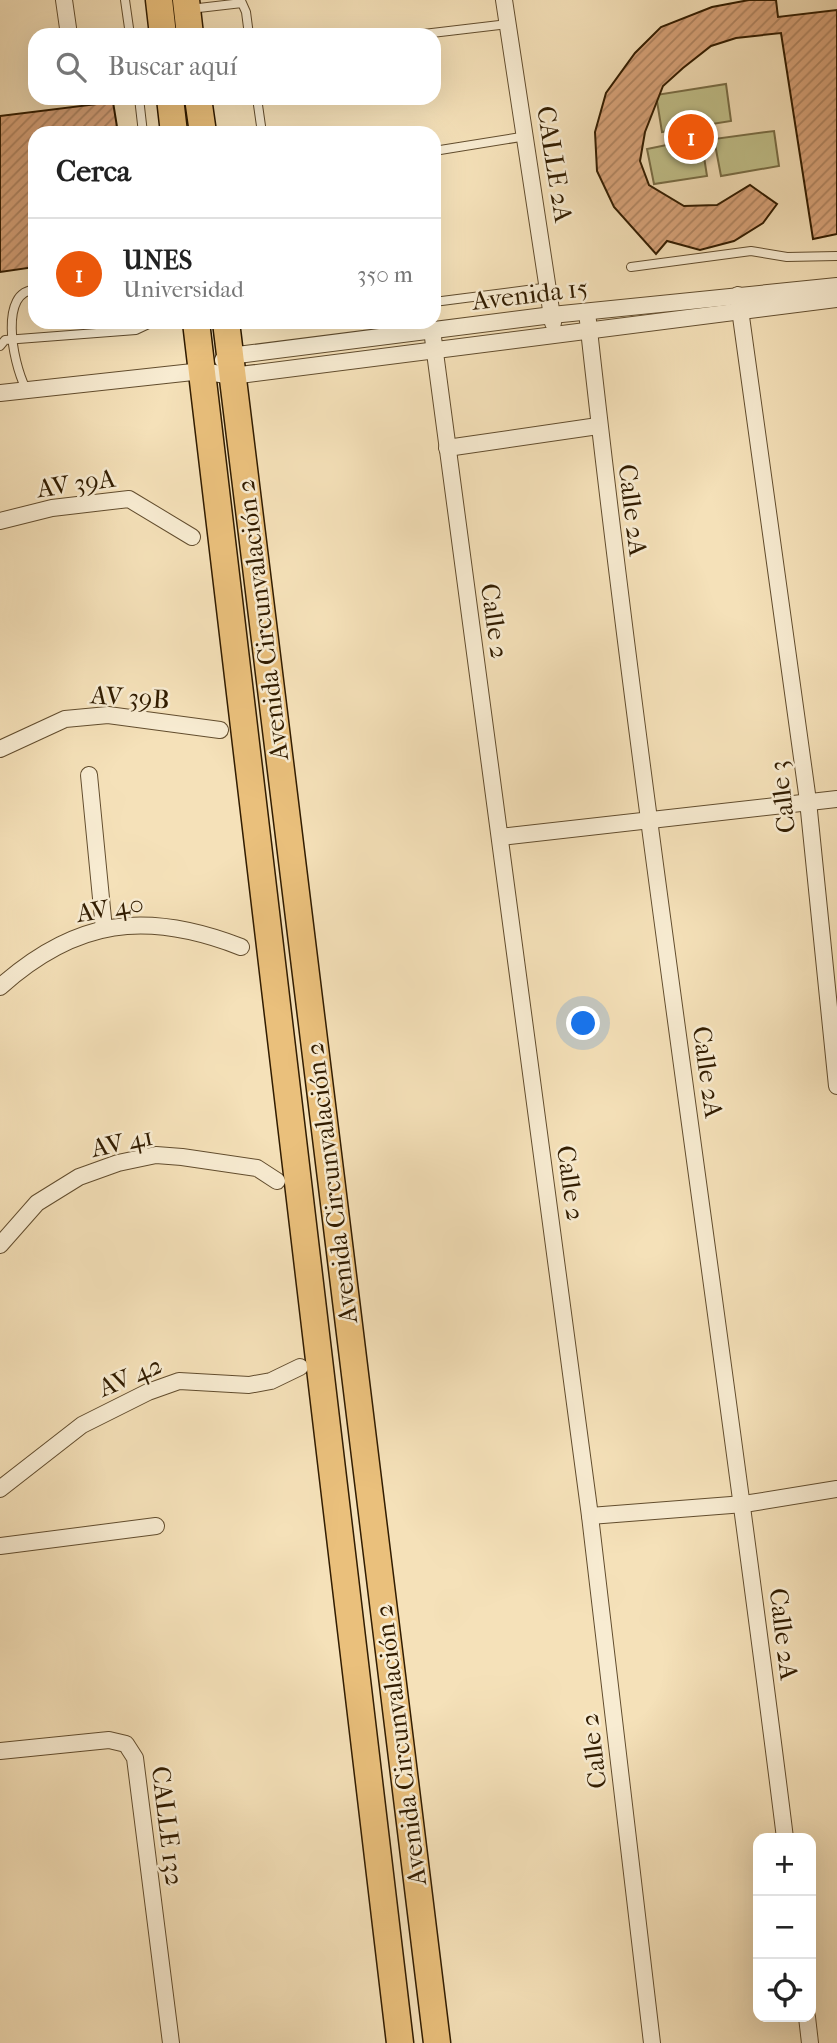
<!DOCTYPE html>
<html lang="es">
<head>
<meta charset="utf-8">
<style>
  body { margin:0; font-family:"IM FELL French Canon",serif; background:#f2f2f2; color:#222 }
  .controls { position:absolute; right:21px; bottom:21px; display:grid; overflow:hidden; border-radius:14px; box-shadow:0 7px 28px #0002 }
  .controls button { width:63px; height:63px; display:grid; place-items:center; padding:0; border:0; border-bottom:2px solid #e0e0e0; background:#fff; color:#222; font:35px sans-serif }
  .you { position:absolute; left:584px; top:1024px; width:24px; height:24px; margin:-18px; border:5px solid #fff; border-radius:50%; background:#1a73e8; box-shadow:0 0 0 10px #1a73e833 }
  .badge { display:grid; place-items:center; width:46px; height:46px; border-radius:50%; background:#ea580c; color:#fff; font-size:23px; font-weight:700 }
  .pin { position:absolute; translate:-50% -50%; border:4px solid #fff; box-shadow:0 2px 7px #0006 }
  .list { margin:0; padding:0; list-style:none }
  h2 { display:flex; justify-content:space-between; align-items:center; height:91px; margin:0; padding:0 28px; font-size:30px }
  h2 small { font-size:23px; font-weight:400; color:#767676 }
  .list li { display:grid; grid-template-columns:46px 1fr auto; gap:21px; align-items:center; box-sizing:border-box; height:112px; padding:0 28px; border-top:2px solid #e0e0e0 }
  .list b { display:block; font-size:26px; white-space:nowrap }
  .list p { margin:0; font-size:23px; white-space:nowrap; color:#767676 }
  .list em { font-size:23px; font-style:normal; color:#767676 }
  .icon { flex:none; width:38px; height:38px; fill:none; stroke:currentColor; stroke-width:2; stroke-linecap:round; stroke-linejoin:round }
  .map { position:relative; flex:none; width:837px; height:2043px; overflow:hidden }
  .search { position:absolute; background:#fff; box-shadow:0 7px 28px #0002; left:28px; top:28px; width:413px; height:77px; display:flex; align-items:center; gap:18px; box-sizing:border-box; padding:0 24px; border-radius:21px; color:#767676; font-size:26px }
  .panel { position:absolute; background:#fff; box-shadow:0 7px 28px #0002; left:28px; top:126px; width:413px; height:203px; border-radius:21px }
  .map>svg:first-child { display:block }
  .grass { fill:#c1c18b; stroke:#796e46; stroke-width:2 }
  .building { fill:url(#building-hatch); stroke:#311c00; stroke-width:2 }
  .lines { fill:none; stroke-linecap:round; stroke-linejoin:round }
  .service-casing { stroke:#624d2e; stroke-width:10 }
  .minor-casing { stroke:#624d2e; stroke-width:18 }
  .trunk-casing { stroke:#311c00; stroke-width:29 }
  .service { stroke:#f8ecd2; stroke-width:8 }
  .minor { stroke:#f8ecd2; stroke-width:16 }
  .trunk { stroke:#eac07c; stroke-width:26 }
  .labels { text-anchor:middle; stroke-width:5; stroke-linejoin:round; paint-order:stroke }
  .street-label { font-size:26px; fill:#311c00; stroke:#f8ecd2 }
</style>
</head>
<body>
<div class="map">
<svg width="837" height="2043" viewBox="0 0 837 2043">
  <defs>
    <pattern id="building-hatch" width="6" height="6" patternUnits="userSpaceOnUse" patternTransform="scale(1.75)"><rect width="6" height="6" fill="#daa57c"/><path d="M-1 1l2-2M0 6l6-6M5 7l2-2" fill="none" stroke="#b18663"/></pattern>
  </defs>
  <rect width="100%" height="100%" fill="#f5e1b9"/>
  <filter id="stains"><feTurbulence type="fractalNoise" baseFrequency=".00286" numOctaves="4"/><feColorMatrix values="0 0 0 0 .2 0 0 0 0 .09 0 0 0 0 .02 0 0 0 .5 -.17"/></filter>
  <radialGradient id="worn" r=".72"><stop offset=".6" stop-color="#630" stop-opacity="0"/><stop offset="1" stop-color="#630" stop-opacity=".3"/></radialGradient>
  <!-- grass -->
  <g class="grass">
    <path d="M726 84 731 121 662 132 656 95Z"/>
    <path d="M774 131 779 166 721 176 714 139Z"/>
    <path d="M701 138 707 176 654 184 647 149Z"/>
  </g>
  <!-- building -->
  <g class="building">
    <path d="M749 0H776L778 17 837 10V234L813 239 781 33 736 38 711 46 683 68 663 86 645 132 640 161 649 185 684 206 717 205 750 185 777 204 763 223 734 241 700 250 667 241 656 254 614 207 597 171 595 132 606 93 635 53 661 27 712 7Z"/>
    <path d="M113 102 118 133H35V267L0 272V116Z"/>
  </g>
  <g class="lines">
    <!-- service casing -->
    <g class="service-casing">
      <g id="service">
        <path d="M125 0 130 35"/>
        <path d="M190 9 242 3 246 12 249 35"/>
        <path d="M415 35 508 24"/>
        <path d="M139 98 143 133"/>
        <path d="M257 98 262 133"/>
        <path d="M434 151 527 136"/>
        <path d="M631 267 751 251 787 257 837 256"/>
        <path d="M434 302 550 287"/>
        <path d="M0 346 5 340 136 330 153 322"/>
        <path d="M26 389C11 359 0 290 35 290"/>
      </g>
    </g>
    <!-- minor casing -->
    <g class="minor-casing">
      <g id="minor">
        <path d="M64 0 69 35"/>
        <path d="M504 0 553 323"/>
        <path d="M738 295 808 801 837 1086"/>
        <path d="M587 312C643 822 722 1329 785 1838"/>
        <path d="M432 330 590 1516 652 2043"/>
        <path d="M223 360 230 356 552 315 837 286"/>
        <path d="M0 393 202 371 232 376 837 299"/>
        <path d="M447 448 598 426"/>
        <path d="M0 521 52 508 129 499 192 537"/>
        <path d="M0 749 65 719 108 715 220 730"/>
        <path d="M89 775 104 929"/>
        <path d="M500 837 837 799"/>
        <path d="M0 987C76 919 146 910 241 947"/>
        <path d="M0 1245 37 1203 79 1177 118 1163 156 1155 182 1157 257 1168 277 1181"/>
        <path d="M0 1489 82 1425 148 1392 179 1381 249 1385 271 1381 300 1367"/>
        <path d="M590 1516 744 1504 837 1489"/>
        <path d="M0 1546 156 1526"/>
        <path d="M0 1751 109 1740 126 1744 135 1758 171 2043"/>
        <path d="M807 2017 810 2043"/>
      </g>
    </g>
    <!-- trunk casing -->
    <g class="trunk-casing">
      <g id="trunk">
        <path d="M159 0 163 35"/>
        <path d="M186 0 190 35"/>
        <path d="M170 98 174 133"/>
        <path d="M198 98 203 133"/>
        <path d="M196 322 400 2043"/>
        <path d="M226 322 437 2043"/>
      </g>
    </g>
    <!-- service -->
    <use href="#service" class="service"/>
    <!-- minor -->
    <use href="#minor" class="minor"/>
    <!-- trunk -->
    <use href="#trunk" class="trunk"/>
  </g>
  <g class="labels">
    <!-- street labels -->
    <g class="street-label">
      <text transform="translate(555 164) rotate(81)" y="9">CALLE 2A</text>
      <text transform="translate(530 294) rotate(-7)" y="9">Avenida 15</text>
      <text transform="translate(76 483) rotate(-8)" y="9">AV 39A</text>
      <text transform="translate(633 510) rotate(83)" y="9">Calle 2A</text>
      <text transform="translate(262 620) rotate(-97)" y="9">Avenida Circunvalación 2</text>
      <text transform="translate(495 621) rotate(82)" y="9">Calle 2</text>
      <text transform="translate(130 697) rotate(4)" y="9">AV 39B</text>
      <text transform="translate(782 797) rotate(-97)" y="9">Calle 3</text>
      <text transform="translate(110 908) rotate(-9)" y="9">AV 40</text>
      <text transform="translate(708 1072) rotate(82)" y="9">Calle 2A</text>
      <text transform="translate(122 1142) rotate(-12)" y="9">AV 41</text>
      <text transform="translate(331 1183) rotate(-97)" y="9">Avenida Circunvalación 2</text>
      <text transform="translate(571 1183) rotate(82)" y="9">Calle 2</text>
      <text transform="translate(130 1376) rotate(-23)" y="9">AV 42</text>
      <text transform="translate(784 1634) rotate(83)" y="9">Calle 2A</text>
      <text transform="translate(400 1745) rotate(-97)" y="9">Avenida Circunvalación 2</text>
      <text transform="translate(593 1751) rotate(-97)" y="9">Calle 2</text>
      <text transform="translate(168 1826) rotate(83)" y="9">CALLE 132</text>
    </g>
  </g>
  <rect width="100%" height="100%" filter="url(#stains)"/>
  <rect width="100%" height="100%" fill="url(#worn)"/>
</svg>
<div class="controls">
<button>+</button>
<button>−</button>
<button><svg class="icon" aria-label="locate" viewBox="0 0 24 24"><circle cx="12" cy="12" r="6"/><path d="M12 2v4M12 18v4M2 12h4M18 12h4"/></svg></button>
</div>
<div class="you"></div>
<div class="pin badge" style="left:691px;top:137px">1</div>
<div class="search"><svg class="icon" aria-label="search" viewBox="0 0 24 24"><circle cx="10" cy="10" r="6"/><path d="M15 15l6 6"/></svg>Buscar aquí</div>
<section class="panel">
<h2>Cerca<small></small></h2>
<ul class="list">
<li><span class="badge">1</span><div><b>UNES</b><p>Universidad</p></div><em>350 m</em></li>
</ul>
</section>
</div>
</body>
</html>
